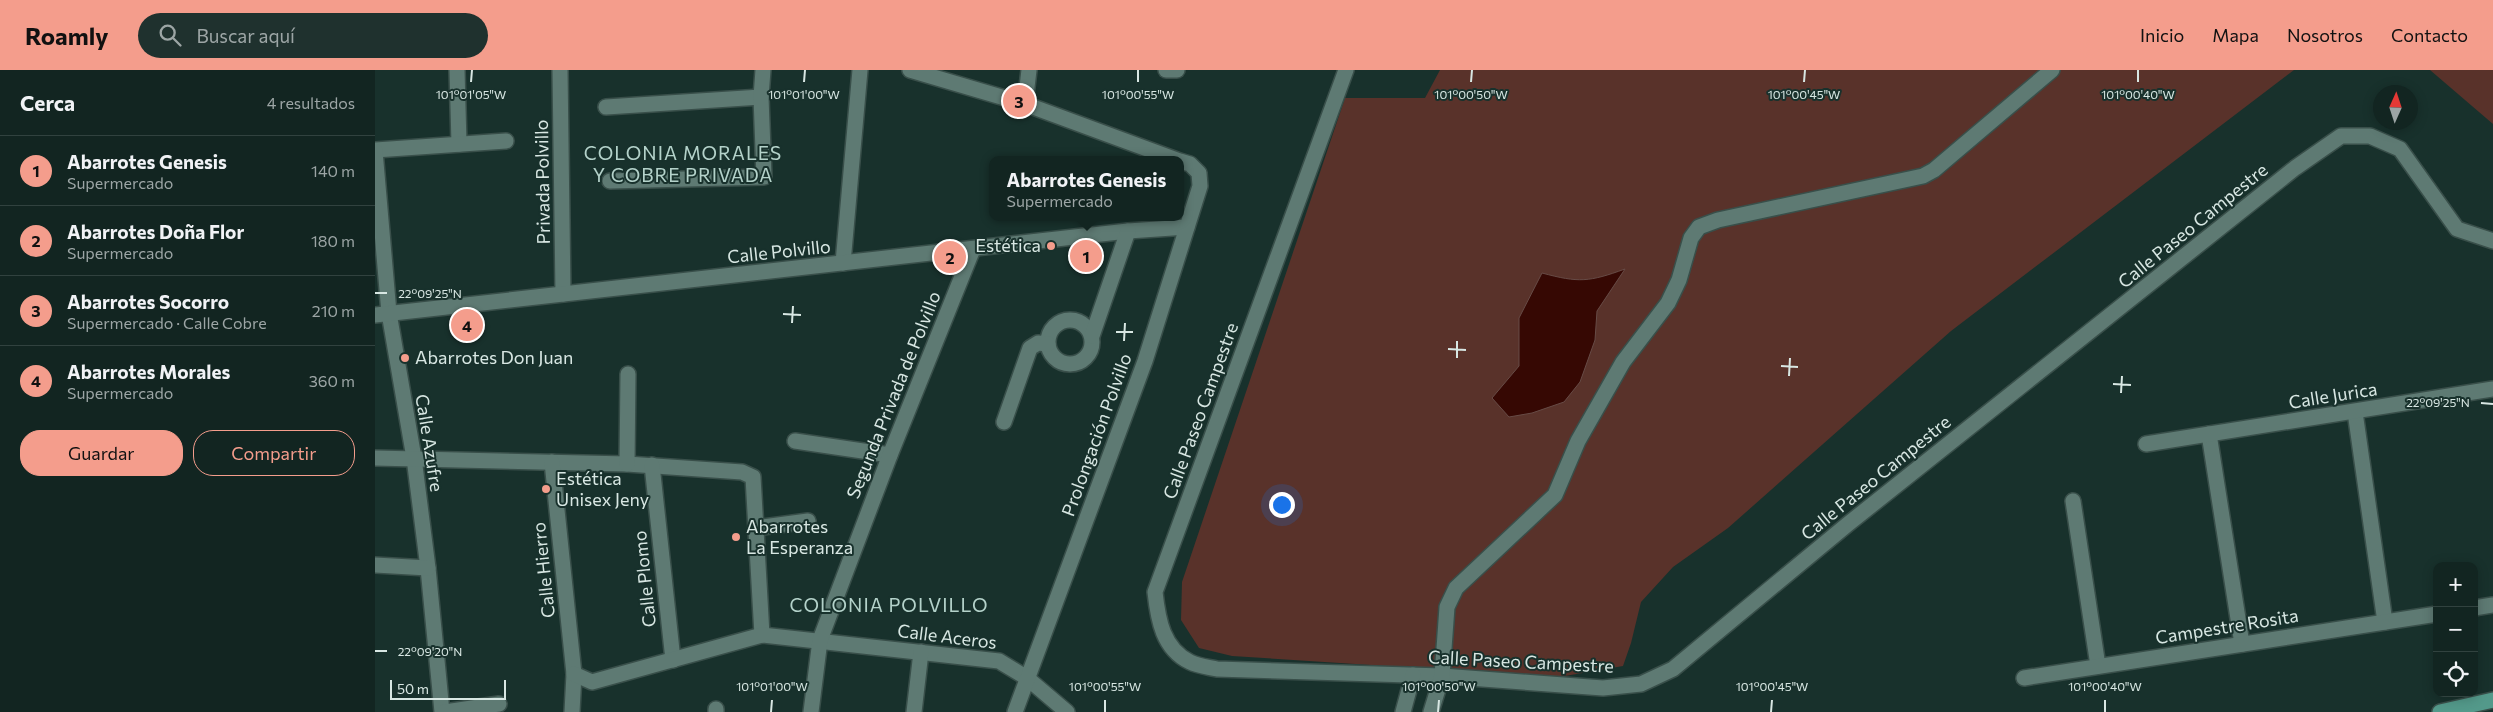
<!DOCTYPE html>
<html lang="es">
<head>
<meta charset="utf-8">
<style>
  body { margin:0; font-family:Commissioner,sans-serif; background:#1f312e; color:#f1f3f6 }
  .controls { position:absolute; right:15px; bottom:15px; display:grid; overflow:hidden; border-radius:10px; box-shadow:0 2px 12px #0003 }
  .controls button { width:45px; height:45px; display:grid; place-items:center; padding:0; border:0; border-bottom:1px solid #31423f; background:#122521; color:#f1f3f6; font:25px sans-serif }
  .compass { position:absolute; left:1998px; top:15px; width:45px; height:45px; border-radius:50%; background:#122521; box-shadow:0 2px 12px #0003; rotate:3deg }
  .scale { position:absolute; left:15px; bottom:12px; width:116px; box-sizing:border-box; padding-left:5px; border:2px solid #d8e7e3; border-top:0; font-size:14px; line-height:18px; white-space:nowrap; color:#d8e7e3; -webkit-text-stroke:4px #18312c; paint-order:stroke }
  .you { position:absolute; left:906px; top:434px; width:18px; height:18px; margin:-12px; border:4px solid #fff; border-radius:50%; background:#1a73e8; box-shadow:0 0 0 8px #1a73e833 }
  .badge { display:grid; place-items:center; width:32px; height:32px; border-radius:50%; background:#f49d8c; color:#111; font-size:16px; font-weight:700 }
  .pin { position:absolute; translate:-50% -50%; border:2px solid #fff; box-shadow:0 1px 5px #0006 }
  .popup { position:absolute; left:614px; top:86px; width:195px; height:65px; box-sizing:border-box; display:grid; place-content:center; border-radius:10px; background:#122521; filter:drop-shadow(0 1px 4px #0005); font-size:16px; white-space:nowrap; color:#9ca5a5 }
  .popup b { font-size:19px; color:#f1f3f6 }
  .popup::after { content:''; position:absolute; left:50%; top:100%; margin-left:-10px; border:10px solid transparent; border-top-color:#122521 }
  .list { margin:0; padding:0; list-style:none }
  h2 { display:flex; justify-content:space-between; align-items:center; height:65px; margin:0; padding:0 20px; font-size:21px }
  h2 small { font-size:16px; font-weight:400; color:#9ca5a5 }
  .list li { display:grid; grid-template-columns:32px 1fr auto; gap:15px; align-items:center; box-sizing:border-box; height:70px; padding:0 20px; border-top:1px solid #31423f }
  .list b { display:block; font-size:19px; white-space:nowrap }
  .list p { margin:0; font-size:16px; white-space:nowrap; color:#9ca5a5 }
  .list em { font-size:16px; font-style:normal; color:#9ca5a5 }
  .actions { display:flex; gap:10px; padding:15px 20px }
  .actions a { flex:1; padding:11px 0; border:1px solid #f49d8c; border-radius:20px; text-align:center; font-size:18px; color:#f49d8c }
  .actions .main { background:#f49d8c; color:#111 }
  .icon { flex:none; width:28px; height:28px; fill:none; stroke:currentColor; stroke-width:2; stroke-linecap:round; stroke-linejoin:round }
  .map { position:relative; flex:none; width:2118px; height:642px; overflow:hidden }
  header { display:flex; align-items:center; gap:30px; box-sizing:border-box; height:70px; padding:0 25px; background:#f49d8c; color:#111 }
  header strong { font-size:24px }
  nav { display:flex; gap:28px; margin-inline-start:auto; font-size:18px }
  .search { width:350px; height:45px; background:#1f312e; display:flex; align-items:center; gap:12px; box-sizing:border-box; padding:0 18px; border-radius:28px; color:#9ca5a5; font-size:19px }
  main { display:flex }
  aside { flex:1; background:#122521 }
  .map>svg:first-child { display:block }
  .green { fill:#59322a }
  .water { fill:#360803; stroke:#674b46 }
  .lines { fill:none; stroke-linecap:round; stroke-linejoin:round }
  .street-casing { stroke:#394f4a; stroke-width:18 }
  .primary-casing { stroke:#394f4a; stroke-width:18 }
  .street { stroke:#5e7a73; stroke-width:15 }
  .primary { stroke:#53998a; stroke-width:15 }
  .ticks { fill:none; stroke:#d8e7e3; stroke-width:2 }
  .poi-dot { fill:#f49d8c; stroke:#18312c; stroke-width:2 }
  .labels { text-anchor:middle; stroke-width:4; stroke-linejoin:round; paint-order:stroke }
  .street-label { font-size:18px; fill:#d8e7e3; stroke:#18312c }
  .poi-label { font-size:18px; fill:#d8e7e3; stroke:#18312c; text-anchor:start }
  .neighbourhood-label { font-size:19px; letter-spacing:1px; fill:#b4d2ca; stroke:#18312c }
  .ticks-label { font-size:12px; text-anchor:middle; fill:#d8e7e3; stroke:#18312c; stroke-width:4; stroke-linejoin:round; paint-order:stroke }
</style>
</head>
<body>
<header>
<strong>Roamly</strong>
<div class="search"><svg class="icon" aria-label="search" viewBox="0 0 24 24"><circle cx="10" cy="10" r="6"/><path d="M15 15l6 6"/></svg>Buscar aquí</div>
<nav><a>Inicio</a><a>Mapa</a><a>Nosotros</a><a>Contacto</a></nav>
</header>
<main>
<aside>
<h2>Cerca<small>4 resultados</small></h2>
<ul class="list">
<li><span class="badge">1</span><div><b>Abarrotes Genesis</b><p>Supermercado</p></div><em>140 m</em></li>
<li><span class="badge">2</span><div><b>Abarrotes Doña Flor</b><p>Supermercado</p></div><em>180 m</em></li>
<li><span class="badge">3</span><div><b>Abarrotes Socorro</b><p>Supermercado · Calle Cobre</p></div><em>210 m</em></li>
<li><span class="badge">4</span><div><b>Abarrotes Morales</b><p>Supermercado</p></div><em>360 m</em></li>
</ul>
<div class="actions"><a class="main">Guardar</a><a>Compartir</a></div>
</aside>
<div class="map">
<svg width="2118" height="642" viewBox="0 0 2118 642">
  <rect width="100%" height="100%" fill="#18312c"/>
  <!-- green -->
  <g class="green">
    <path d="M1065 0H1919L1576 261 1353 458 1298 497 1266 532 1256 573 1248 596 1184 607 857 586 824 578 806 550 807 512 970 28H1050Z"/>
    <path d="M2055 0H2118V54Z"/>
  </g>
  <!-- water -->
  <path class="water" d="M1250 199 1222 241 1220 270 1205 312 1189 332 1157 343 1134 347 1117 328 1144 296V248L1167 203C1204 213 1214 212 1250 199Z"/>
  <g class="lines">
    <!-- street casing -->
    <g class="street-casing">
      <g id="street">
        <path d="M82 0 84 74"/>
        <path d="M185 0 188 224"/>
        <path d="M535 0 650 34 802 90"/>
        <path d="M791 0H802"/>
        <path d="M971 0 780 522C783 550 788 579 815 592 823 596 833 597 842 599L1067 606 1228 618 1266 614 1298 599 1473 454 1920 98 1966 66H1995L2025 79 2082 159 2118 171"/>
        <path d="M650 34 654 0"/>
        <path d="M231 37 386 27"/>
        <path d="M0 80 131 71"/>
        <path d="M0 81 14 243 39 388 53 498 67 642"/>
        <path d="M235 111 389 107 386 27 388 0"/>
        <path d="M468 193 485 0"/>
        <path d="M0 245 753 161 812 157"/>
        <circle cx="695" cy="272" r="22"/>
        <path d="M717 266 753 161"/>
        <path d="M1980 342 2010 552"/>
        <path d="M629 352 655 278 663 273 673 274"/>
        <path d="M1834 364 1867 574"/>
        <path d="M420 371 515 385"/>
        <path d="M1771 374 2118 319"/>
        <path d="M0 388 252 394 367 402 378 407 387 565"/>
        <path d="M177 392 199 604 197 642"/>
        <path d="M252 394 253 304"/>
        <path d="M277 395 298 590"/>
        <path d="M1698 431 1723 596"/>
        <path d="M381 458 433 451"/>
        <path d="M0 495 53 498"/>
        <path d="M2099 538 2118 535"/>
        <path d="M199 604 217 612 387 565 624 591 652 608 692 642"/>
        <path d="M1649 608 2062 544"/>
        <path d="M70 642 124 634"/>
        <path d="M341 642V639"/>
        <path d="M436 642 445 570 515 385 598 179"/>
        <path d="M539 642 546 582"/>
        <path d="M640 642 770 291 825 116 824 103 815 94 805 91"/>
        <path d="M1028 642 1038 605"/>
        <path d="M1056 642 1067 606 1072 537 1081 518 1180 425 1203 371 1248 292 1293 233 1304 210 1316 168 1324 157 1343 150 1548 106 1559 100 1677 0"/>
      </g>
    </g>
    <!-- primary casing -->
    <g class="primary-casing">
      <path id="primary" d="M2065 642 2118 630"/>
    </g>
    <!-- street -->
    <use href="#street" class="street"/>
    <!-- primary -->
    <use href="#primary" class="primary"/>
  </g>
  <!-- ticks -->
  <path class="ticks" d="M96 12 97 0M429 12 430 0M763 12V0M1096 12 1097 0M1429 12 1430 0M1763 12V0M0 223H12M408 244 426 245M417 253 418 236M741 262H758M749 271 750 253M1073 279 1091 280M1082 288V271M1406 296 1423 297M1414 306 1415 288M1738 314 1756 315M1746 323 1747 306M2106 333 2118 334M0 581H12M396 642 397 630M730 642V630M1063 642 1064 630M1396 642 1397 630M1730 642V630"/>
  <!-- markers -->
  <g class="poi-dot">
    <circle cx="676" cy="176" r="5"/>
    <circle cx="30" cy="288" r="5"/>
    <circle cx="171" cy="419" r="5"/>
    <circle cx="361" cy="467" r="5"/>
  </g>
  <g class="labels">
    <!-- street labels -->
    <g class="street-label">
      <text transform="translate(168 112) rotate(-91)" y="6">Privada Polvillo</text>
      <text transform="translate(1818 156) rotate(-39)" y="6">Calle Paseo Campestre</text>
      <text transform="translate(404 182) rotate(-6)" y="6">Calle Polvillo</text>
      <text transform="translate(519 325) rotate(-68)" y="6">Segunda Privada de Polvillo</text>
      <text transform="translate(1958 326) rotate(-9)" y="6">Calle Jurica</text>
      <text transform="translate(826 341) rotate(-70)" y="6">Calle Paseo Campestre</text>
      <text transform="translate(722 365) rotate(-70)" y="6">Prolongación Polvillo</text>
      <text transform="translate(54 373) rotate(81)" y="6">Calle Azufre</text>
      <text transform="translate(1501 408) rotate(-39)" y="6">Calle Paseo Campestre</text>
      <text transform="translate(169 500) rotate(-96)" y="6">Calle Hierro</text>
      <text transform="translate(270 509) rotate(-96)" y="6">Calle Plomo</text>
      <text transform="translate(1852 557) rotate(-9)" y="6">Campestre Rosita</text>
      <text transform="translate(572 567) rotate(7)" y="6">Calle Aceros</text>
      <text transform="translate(1146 592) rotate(3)" y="6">Calle Paseo Campestre</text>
    </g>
    <!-- poi labels -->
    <g class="poi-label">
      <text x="666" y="182" text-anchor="end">Estética</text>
      <text x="40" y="294">Abarrotes Don Juan</text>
      <text x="181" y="415">Estética<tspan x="181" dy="21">Unisex Jeny</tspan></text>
      <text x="371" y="463">Abarrotes<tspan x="371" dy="21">La Esperanza</tspan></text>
    </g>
    <!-- neighbourhood labels -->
    <g class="neighbourhood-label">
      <text x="308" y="90">COLONIA MORALES<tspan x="308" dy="22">Y COBRE PRIVADA</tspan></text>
      <text x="514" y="542">COLONIA POLVILLO</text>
    </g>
  </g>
  <g class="ticks-label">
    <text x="96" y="29">101°01'05"W</text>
    <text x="429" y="29">101°01'00"W</text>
    <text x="763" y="29">101°00'55"W</text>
    <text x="1096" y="29">101°00'50"W</text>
    <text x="1429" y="29">101°00'45"W</text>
    <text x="1763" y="29">101°00'40"W</text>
    <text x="55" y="228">22°09'25"N</text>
    <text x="2063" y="337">22°09'25"N</text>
    <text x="55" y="586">22°09'20"N</text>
    <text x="397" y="621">101°01'00"W</text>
    <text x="730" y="621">101°00'55"W</text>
    <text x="1064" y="621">101°00'50"W</text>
    <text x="1397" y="621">101°00'45"W</text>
    <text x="1730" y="621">101°00'40"W</text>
  </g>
</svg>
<div class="controls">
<button>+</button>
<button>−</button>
<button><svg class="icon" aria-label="locate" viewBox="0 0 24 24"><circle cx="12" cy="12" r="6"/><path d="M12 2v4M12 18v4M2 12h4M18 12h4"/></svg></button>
</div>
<svg class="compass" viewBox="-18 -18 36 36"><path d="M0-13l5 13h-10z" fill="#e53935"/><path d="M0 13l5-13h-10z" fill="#9ca5a5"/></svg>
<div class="scale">50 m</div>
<div class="you"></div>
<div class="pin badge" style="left:711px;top:186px">1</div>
<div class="popup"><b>Abarrotes Genesis</b>Supermercado</div>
<div class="pin badge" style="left:575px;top:187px">2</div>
<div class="pin badge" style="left:644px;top:31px">3</div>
<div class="pin badge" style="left:92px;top:255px">4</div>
</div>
</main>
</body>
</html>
